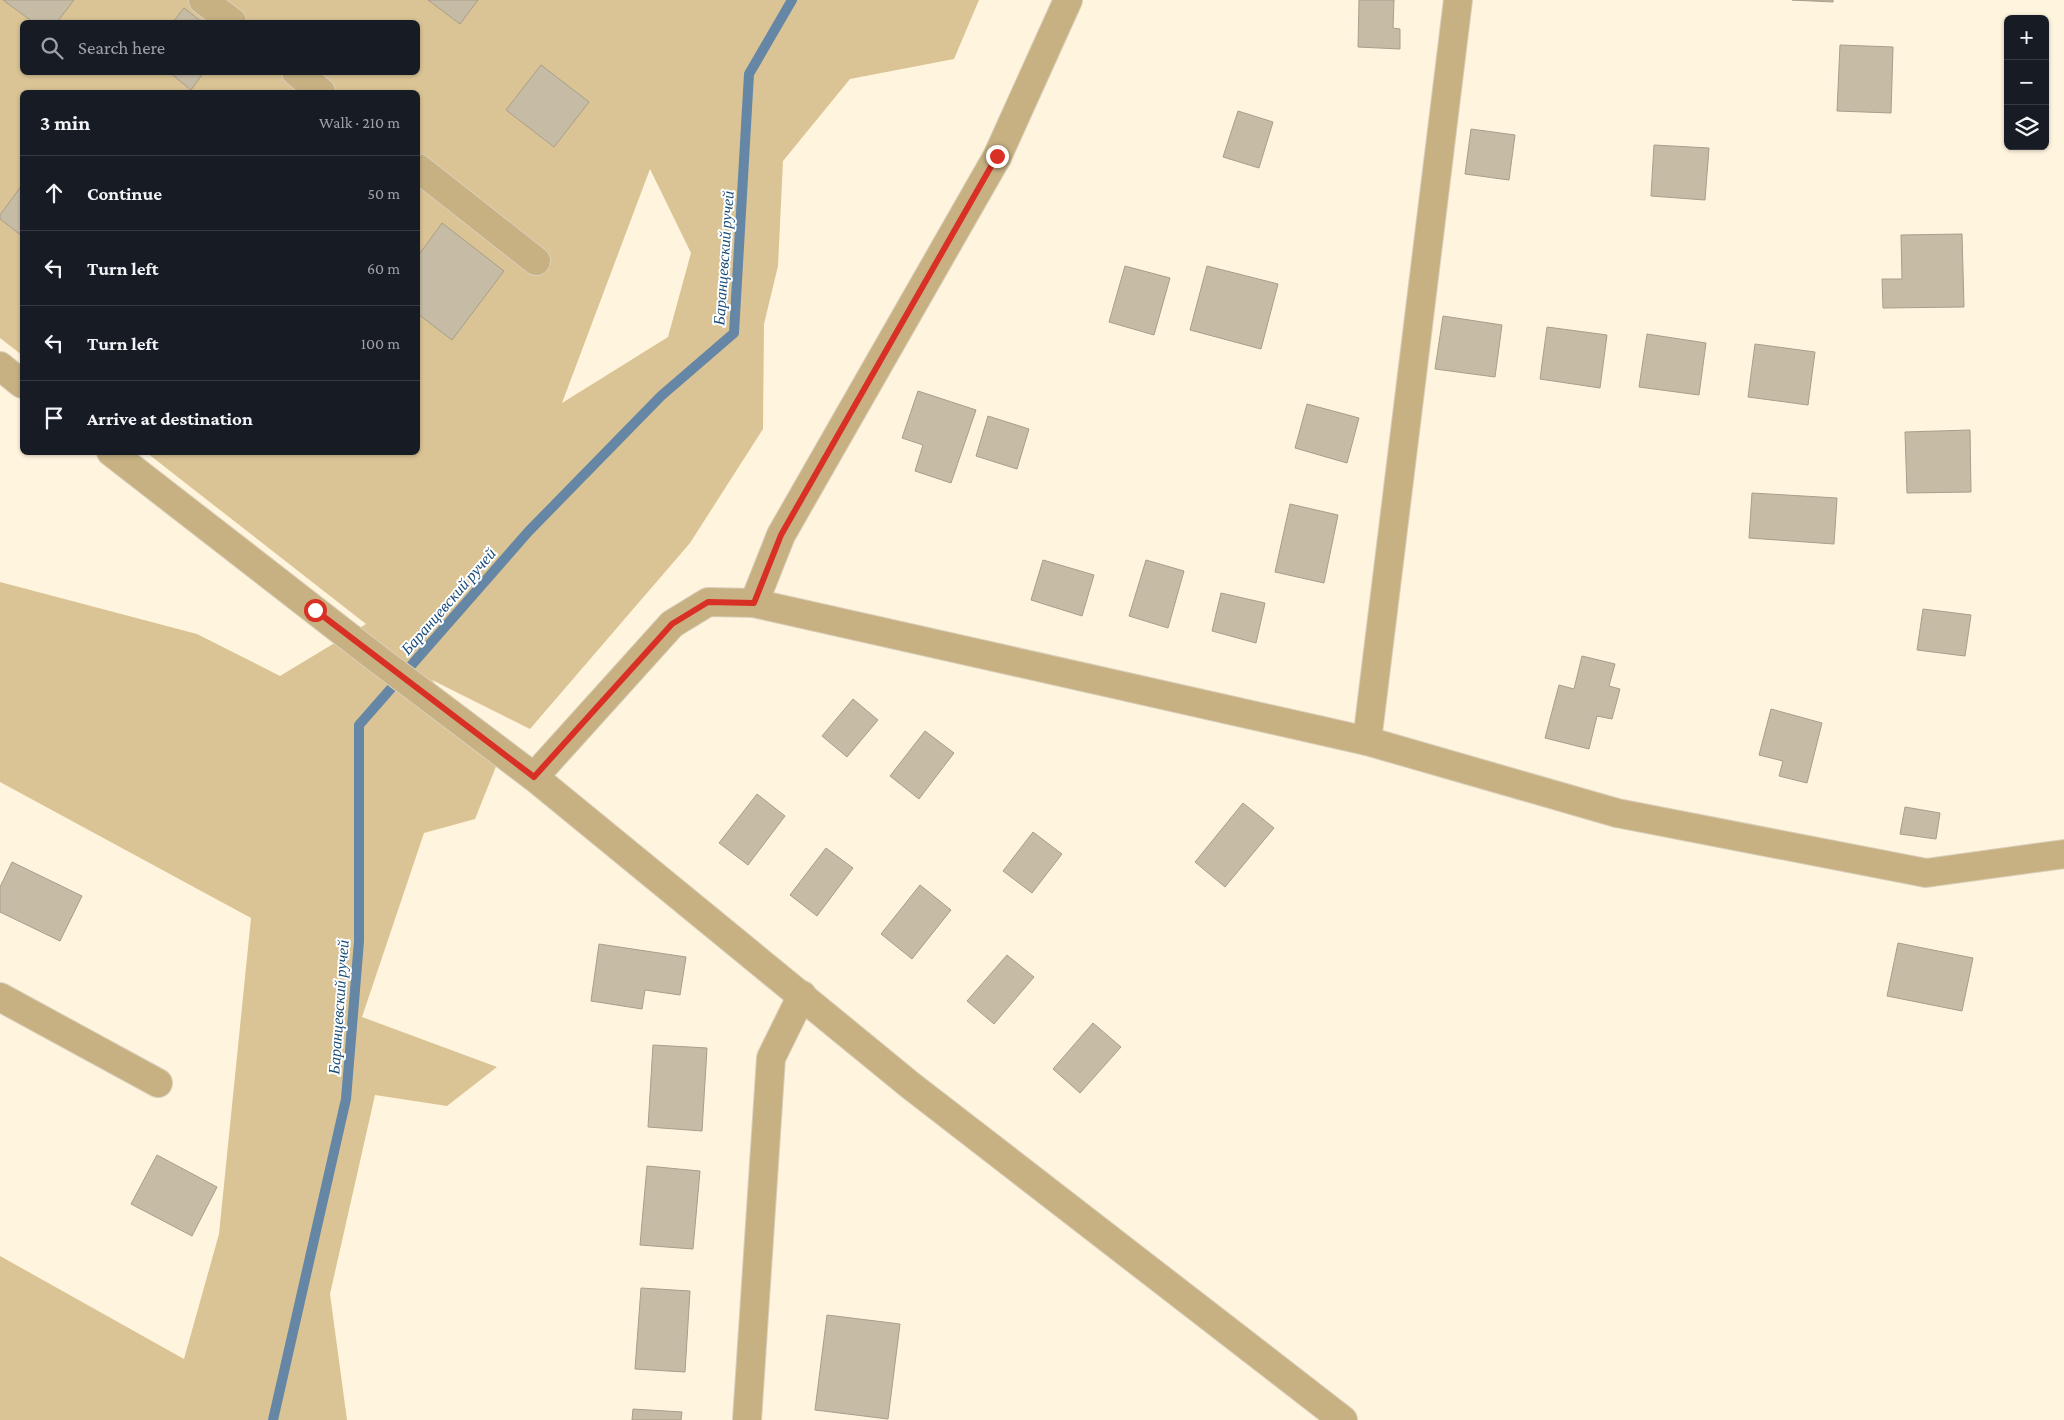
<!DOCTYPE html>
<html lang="en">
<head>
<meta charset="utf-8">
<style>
  body { margin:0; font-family:"Crimson Pro",serif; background:#20242c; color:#f1f3f6 }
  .controls { position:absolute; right:15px; top:15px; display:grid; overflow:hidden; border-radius:8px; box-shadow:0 1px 4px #0004 }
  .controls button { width:45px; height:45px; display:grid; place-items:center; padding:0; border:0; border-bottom:1px solid #363941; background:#171b24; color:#f1f3f6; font:25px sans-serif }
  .stop { position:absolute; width:15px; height:15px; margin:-11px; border:4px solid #d93025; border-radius:50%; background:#fff }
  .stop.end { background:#d93025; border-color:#fff; box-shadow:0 1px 5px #0008 }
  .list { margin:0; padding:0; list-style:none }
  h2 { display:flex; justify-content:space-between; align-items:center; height:65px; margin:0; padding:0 20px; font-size:21px }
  h2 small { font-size:16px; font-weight:400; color:#9ea1a6 }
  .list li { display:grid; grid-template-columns:32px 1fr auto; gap:15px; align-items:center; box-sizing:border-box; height:75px; padding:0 20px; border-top:1px solid #363941 }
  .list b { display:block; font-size:19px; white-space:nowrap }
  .list em { font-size:16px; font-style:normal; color:#9ea1a6 }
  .icon { flex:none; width:28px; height:28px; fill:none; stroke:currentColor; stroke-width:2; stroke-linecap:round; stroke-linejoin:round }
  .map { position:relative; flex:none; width:2064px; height:1420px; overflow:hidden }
  .search { position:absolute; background:#171b24; box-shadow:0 1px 4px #0004; left:20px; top:20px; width:400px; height:55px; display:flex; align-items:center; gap:12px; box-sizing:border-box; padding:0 18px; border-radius:8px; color:#9ea1a6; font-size:19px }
  .panel { position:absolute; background:#171b24; box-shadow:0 1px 4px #0004; left:20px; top:90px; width:400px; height:365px; border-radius:8px }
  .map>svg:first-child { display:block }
  .green { fill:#dac495; fill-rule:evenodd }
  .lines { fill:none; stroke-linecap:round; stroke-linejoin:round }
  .stream { stroke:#6586a5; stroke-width:10 }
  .building { fill:#c6bca6; stroke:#a89e89 }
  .minor-casing { stroke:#d9cfbb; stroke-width:30 }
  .minor { stroke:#c7b183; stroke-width:28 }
  .route { stroke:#d93025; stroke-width:6 }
  .labels { text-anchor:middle; stroke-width:4; stroke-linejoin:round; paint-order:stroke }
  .water-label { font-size:16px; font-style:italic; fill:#164b78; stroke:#fff }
</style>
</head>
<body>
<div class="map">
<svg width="2064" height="1420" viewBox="0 0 2064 1420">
  <rect width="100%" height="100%" fill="#fff4dd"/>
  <!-- green -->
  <path class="green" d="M0 0H979L954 59 850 79 783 161 778 266 764 324 763 429 690 543 530 729 432 680 497 764 475 819 424 833 362 1017 497 1067 447 1106 375 1095 330 1294 347 1420H0V1256L184 1359 219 1234 251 918 0 782V582L197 634 280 676 366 624 147 453 418 452V92H22V355L0 338ZM22 22H418V72H22ZM650 169 691 253 668 337 562 403Z"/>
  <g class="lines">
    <!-- stream -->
    <path class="stream" d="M273 1420 346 1099 359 941V725L528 532 661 396 734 333 749 74 792 0"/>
  </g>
  <!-- building -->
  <g class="building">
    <path d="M3 0H74L57 22H33Z"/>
    <path d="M428 0H478L460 24Z"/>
    <path d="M1359 0H1394L1393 28 1400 29V49L1358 47Z"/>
    <path d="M1792 0H1833V2Z"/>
    <path d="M184 8 202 22H173Z"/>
    <path d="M1840 45 1893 47 1891 113 1837 111Z"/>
    <path d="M541 65 589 102 554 147 506 110Z"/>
    <path d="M169 72H204L191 90Z"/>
    <path d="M1238 111 1273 122 1259 168 1223 157Z"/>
    <path d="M1471 129 1515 135 1509 180 1465 174Z"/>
    <path d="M1654 145 1709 148 1705 200 1651 196Z"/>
    <path d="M22 185V236L0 219V215Z"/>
    <path d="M442 223 504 271 452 340 418 314V256Z"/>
    <path d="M1962 234 1964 307 1883 308 1882 279H1902L1901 235Z"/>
    <path d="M1125 266 1170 278 1154 335 1109 322Z"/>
    <path d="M1207 266 1278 284 1261 349 1190 330Z"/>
    <path d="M1443 316 1502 325 1495 377 1435 369Z"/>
    <path d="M1547 327 1607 335 1600 388 1540 379Z"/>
    <path d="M1647 334 1706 343 1699 395 1639 387Z"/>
    <path d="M1755 344 1815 352 1808 405 1748 397Z"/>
    <path d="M918 391 976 410 951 483 915 471 923 445 902 438Z"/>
    <path d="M1307 404 1359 418 1347 463 1295 448Z"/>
    <path d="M988 416 1029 429 1017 469 976 456Z"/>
    <path d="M1970 430 1971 492 1907 493 1905 432Z"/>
    <path d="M1752 493 1837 498 1834 544 1749 538Z"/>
    <path d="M1290 504 1338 515 1324 583 1275 572Z"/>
    <path d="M1043 560 1094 575 1082 616 1031 600Z"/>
    <path d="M1146 560 1184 571 1168 628 1129 616Z"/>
    <path d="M1221 593 1265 603 1256 643 1212 631Z"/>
    <path d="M1923 609 1971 615 1965 656 1917 650Z"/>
    <path d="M1582 656 1615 664 1609 686 1620 689 1612 719 1597 716 1589 749 1545 738 1559 685 1574 689Z"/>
    <path d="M853 699 878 720 847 757 822 736Z"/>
    <path d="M1771 709 1822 723 1807 783 1779 776 1783 761 1759 755Z"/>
    <path d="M925 731 954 753 919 799 890 776Z"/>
    <path d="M757 794 785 816 748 865 719 843Z"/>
    <path d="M1243 803 1274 828 1225 887 1195 862Z"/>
    <path d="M1905 807 1940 813 1936 839 1900 834Z"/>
    <path d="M1033 832 1062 854 1032 893 1003 871Z"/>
    <path d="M826 848 853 868 817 916 790 895Z"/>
    <path d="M12 862 82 896 60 941 0 912V887Z"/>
    <path d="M920 885 951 910 912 959 881 934Z"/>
    <path d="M1898 943 1973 958 1962 1011 1887 996Z"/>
    <path d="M599 944 686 957 680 995 645 990 642 1009 591 1001Z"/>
    <path d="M1007 955 1034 977 994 1024 967 1001Z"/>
    <path d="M1093 1023 1121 1047 1080 1093 1053 1069Z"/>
    <path d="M653 1045 707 1048 702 1131 648 1127Z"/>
    <path d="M157 1155 217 1187 192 1236 131 1204Z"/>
    <path d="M647 1166 700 1171 693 1249 640 1245Z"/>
    <path d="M641 1288 690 1291 685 1372 635 1369Z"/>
    <path d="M827 1315 900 1324 888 1419 815 1410Z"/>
    <path d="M633 1409 682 1412 681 1420H632Z"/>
  </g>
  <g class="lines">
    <!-- minor casing -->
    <g class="minor-casing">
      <g id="minor">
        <path d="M203 0 232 22"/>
        <path d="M1068 0 997 157 781 535 754 603 1367 741 1617 813 1926 873 2064 854"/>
        <path d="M296 72 321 92"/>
        <path d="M418 168 536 261"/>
        <path d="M0 366 22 384"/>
        <path d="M111 452 375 657 534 777 672 624 708 602 754 603"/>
        <path d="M1367 741 1458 0"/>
        <path d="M534 777 910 1085 1343 1420"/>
        <path d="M0 997 158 1083"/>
        <path d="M747 1420 771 1058 802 995"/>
      </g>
    </g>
    <!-- minor -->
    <use href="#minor" class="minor"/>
  </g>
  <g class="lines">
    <!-- route -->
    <path class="route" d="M315 610 534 777 672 624 708 602 754 603 781 535 997 156"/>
  </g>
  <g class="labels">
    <!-- water labels -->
    <g class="water-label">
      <text transform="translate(723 258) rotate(-86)" y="6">Баранцевский ручей</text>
      <text transform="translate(448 601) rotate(-49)" y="6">Баранцевский ручей</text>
      <text transform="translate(338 1007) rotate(-86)" y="6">Баранцевский ручей</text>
    </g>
  </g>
</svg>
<div class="controls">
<button>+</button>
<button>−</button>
<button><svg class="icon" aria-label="layers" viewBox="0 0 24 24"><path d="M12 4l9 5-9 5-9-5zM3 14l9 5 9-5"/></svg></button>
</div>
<div class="stop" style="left:315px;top:610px"></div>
<div class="stop end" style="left:997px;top:156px"></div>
<div class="search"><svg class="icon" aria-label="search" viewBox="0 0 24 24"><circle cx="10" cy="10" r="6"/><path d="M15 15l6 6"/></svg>Search here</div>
<section class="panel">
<h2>3 min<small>Walk · 210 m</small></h2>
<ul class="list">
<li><svg class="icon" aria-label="ahead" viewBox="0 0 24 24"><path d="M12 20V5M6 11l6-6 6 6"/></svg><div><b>Continue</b></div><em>50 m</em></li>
<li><svg class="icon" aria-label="left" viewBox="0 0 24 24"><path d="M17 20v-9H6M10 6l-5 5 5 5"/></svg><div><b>Turn left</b></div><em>60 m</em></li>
<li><svg class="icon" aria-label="left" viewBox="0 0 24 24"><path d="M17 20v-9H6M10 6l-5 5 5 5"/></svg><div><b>Turn left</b></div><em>100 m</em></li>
<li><svg class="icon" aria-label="arrive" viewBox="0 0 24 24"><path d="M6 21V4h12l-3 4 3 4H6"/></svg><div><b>Arrive at destination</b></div></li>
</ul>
</section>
</div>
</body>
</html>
